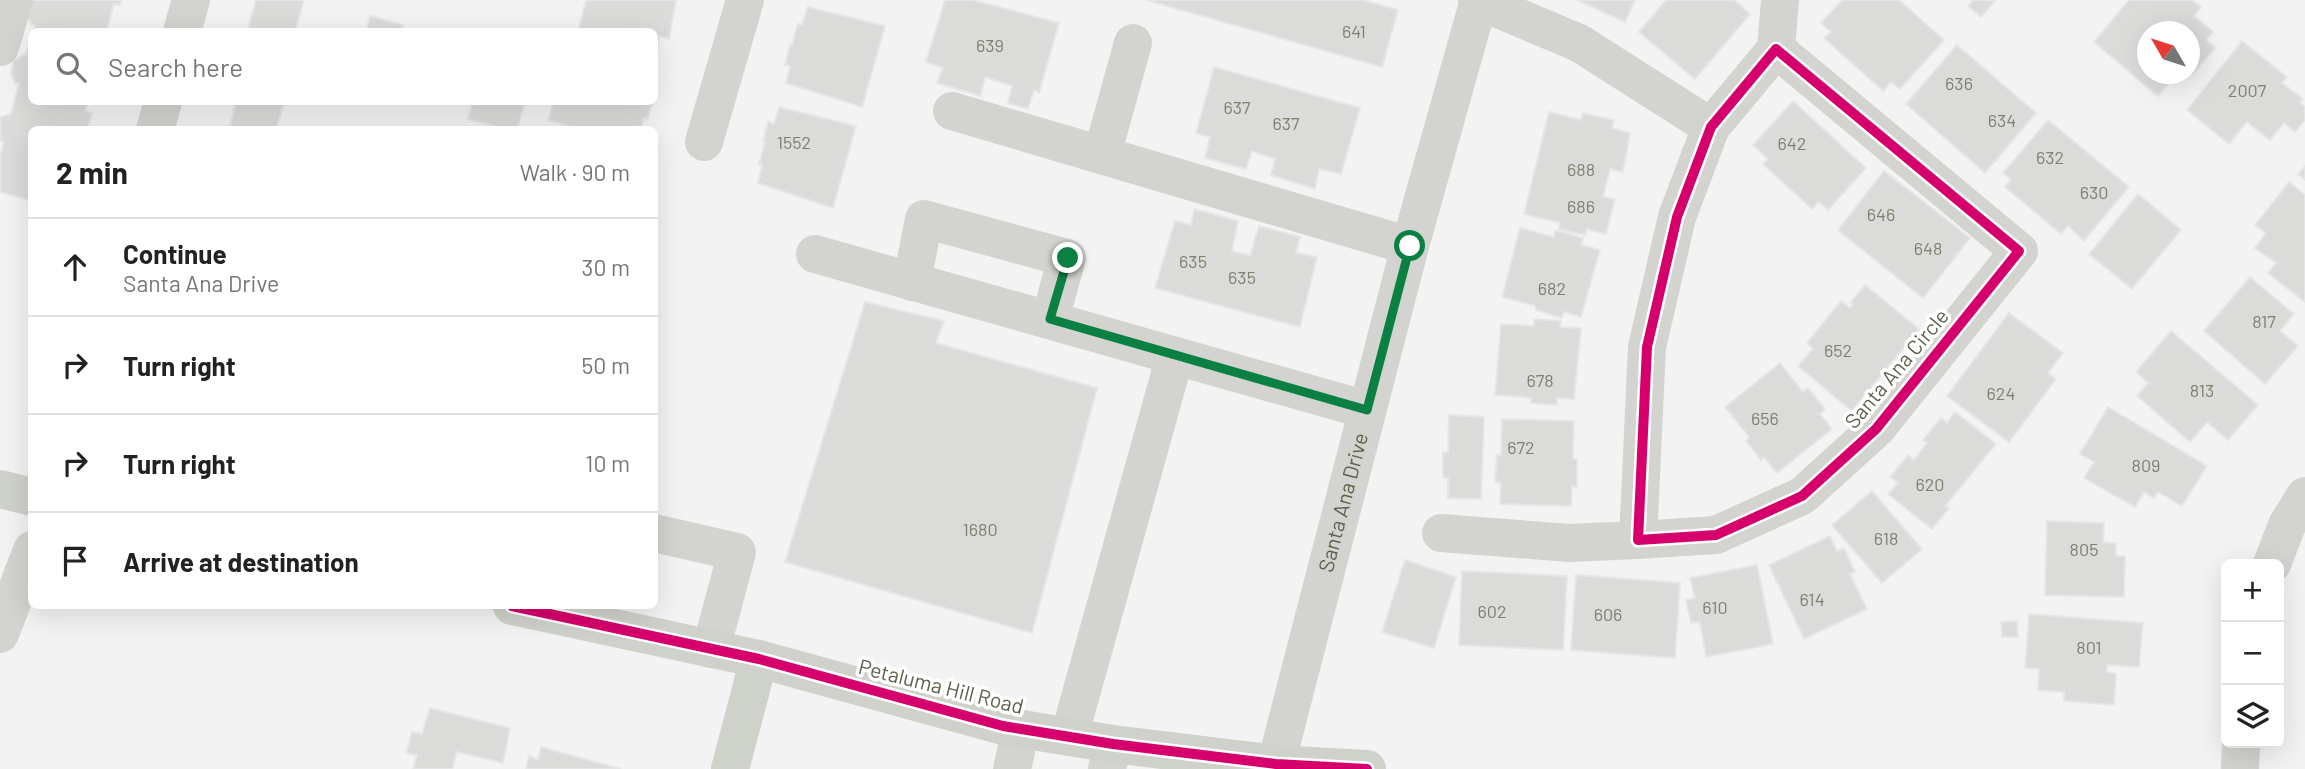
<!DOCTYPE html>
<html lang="en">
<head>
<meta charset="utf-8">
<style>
  body { margin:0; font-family:Barlow,sans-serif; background:#f6f6f6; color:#222 }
  .controls { position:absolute; right:21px; bottom:21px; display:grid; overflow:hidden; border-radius:10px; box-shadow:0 7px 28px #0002 }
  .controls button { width:63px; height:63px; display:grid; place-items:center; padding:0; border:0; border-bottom:2px solid #e0e0e0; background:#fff; color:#222; font:35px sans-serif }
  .compass { position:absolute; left:2137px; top:21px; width:63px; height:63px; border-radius:50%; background:#fff; box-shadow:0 7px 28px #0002; rotate:309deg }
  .stop { position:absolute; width:21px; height:21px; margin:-16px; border:5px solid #0b8043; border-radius:50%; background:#fff }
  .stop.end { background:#0b8043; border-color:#fff; box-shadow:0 2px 7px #0008 }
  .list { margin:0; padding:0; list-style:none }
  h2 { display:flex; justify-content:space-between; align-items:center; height:91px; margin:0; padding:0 28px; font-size:30px }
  h2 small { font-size:23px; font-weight:400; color:#767676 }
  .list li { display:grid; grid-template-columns:46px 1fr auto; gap:21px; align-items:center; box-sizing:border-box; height:98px; padding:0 28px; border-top:2px solid #e0e0e0 }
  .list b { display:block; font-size:26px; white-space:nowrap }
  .list p { margin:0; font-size:23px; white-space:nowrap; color:#767676 }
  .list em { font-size:23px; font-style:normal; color:#767676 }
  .icon { flex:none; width:38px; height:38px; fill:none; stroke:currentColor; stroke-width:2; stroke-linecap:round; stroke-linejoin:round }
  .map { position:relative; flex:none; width:2305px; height:769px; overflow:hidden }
  .search { position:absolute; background:#fff; box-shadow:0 7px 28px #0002; left:28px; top:28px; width:630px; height:77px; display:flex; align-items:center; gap:18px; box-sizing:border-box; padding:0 24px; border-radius:10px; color:#767676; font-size:26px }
  .panel { position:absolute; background:#fff; box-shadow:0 7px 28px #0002; left:28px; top:126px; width:630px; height:483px; border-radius:10px }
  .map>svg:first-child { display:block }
  .building { fill:#dbdcda; stroke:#e5e6e5; stroke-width:2 }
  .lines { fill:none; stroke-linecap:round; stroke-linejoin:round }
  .minor { stroke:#d3d4cf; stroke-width:38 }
  .major { stroke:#cfd2ca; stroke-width:38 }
  .cycleway-casing { stroke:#fff; stroke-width:15 }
  .cycleway { stroke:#d6006c; stroke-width:10 }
  .route { stroke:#0b8043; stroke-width:9 }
  .labels { text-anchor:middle; stroke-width:7; stroke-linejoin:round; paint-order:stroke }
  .number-label { font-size:18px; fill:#7c826f }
  .street-label { font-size:21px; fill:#5b6249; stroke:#fff }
</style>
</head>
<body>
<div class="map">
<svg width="2305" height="769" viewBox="0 0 2305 769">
  <rect width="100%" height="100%" fill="#f3f3f4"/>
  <!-- building -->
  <g class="building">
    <path d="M33 0H122L120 5 114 4 106 32H33L35 25H31L26 13 30 2Z"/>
    <path d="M256 0H304L295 32H247Z"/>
    <path d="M586 0H676L669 39 660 36 656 52 654 32H578Z"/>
    <path d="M945 0H973L1059 23 1039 93 1034 90 1028 109 1008 103 1012 86 985 77 981 96 937 83 943 68 926 62Z"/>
    <path d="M1146 0H1363L1398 10 1382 67Z"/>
    <path d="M1577 0H1635L1625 22Z"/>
    <path d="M1666 0H1734L1750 14 1695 79 1639 32Z"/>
    <path d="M1842 0H1899L1944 40 1900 89 1891 82 1883 91 1824 38 1831 32 1821 23Z"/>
    <path d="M1973 0H1993L1995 1 1981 17 1968 6Z"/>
    <path d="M2129 0H2192L2201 7 2194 16 2213 32 2206 40 2215 48 2193 74 2190 71V32H2148V74H2177L2158 96 2094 42Z"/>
    <path d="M808 7 885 26 862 107 786 83 790 66 785 65 790 44 792 45 798 24 802 25Z"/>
    <path d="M370 16 403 25 401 32H366Z"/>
    <path d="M32 37V102H88L85 111 92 113 87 130H32V201L0 192V156L4 142 0 141V117L11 114 19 84 15 83 11 74 13 61 23 55H26Z"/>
    <path d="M2242 41 2287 77 2282 83 2303 99 2300 103 2305 107V120L2295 132 2284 123 2270 140 2247 122 2229 144 2187 110Z"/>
    <path d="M1957 45 2036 113 1985 173 1906 104Z"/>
    <path d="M1214 67 1360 108 1341 174 1319 169 1315 189 1271 175 1275 159 1252 151 1246 169 1205 158 1210 137 1196 133Z"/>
    <path d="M1793 101 1866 168 1828 210 1819 202 1812 209 1763 164 1768 159 1753 145Z"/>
    <path d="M236 102H284L276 130H229Z"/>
    <path d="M473 102H525L517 130H508L468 119Z"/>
    <path d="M554 102H653L647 119 644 118 640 130H568L569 126 548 120Z"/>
    <path d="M779 107 856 126 833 208 758 183 762 165 759 164 765 142H763L768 121 774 124Z"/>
    <path d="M1549 112 1581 120 1583 113 1614 120 1612 128 1630 133 1623 172 1610 169 1603 197 1615 199 1606 234 1587 229 1585 235 1559 229 1560 223 1524 214Z"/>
    <path d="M2048 120 2129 187 2084 241 2068 226 2061 234 2005 187 2011 180 2003 173Z"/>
    <path d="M2305 166V180L2298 174Z"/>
    <path d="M1884 171 1970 238 1923 298 1838 230Z"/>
    <path d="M2289 182 2305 195V302L2268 273 2276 263 2255 248 2266 233 2255 225Z"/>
    <path d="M2138 194 2181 230 2132 289 2089 254Z"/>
    <path d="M1194 209 1238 221 1232 251 1250 256 1259 226 1300 237 1296 253 1317 257 1300 327 1155 288 1175 221 1191 225Z"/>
    <path d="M1520 228 1554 237 1555 230 1583 238 1581 245 1600 250 1581 317 1564 312 1562 318 1536 310 1535 306 1502 297Z"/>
    <path d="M2250 277 2294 314 2280 331 2298 346 2265 384 2204 331Z"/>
    <path d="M1865 285 1919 329 1852 411 1798 366 1813 349 1807 343 1841 301 1850 308 1853 304 1851 302Z"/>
    <path d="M865 302 944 321 936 343 1097 388 1032 633 785 562Z"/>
    <path d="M2009 313 2063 353 2048 373 2056 379 2009 442 1947 396Z"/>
    <path d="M1534 319 1561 321 1560 327 1581 328 1574 399 1557 398V405L1531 403V398L1495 395 1501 324 1534 326Z"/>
    <path d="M2171 331 2258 405 2228 440 2207 422 2190 442 2137 396 2148 383 2136 372Z"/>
    <path d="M1780 363 1803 392 1808 388 1825 409 1820 414 1832 429 1777 473 1764 457 1761 460 1746 441 1749 437 1725 407Z"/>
    <path d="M2108 407 2207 466 2182 506 2158 492 2154 498 2144 492 2135 507 2084 478 2094 462 2080 454Z"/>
    <path d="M1955 412 1996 444 1945 506 1949 508 1932 529 1888 494 1898 483 1890 477 1908 455 1914 460 1927 443 1923 440 1941 418 1947 423Z"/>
    <path d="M1449 415 1484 417 1481 499 1448 498V478H1443V452H1448Z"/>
    <path d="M1502 419 1574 421 1573 459H1577V487L1572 486 1571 506 1500 504 1501 483 1495 482 1497 455H1501Z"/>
    <path d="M1872 491 1922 549 1882 583 1832 525Z"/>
    <path d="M2047 521 2104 523 2103 542 2116 543V556H2125L2124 597 2045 595Z"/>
    <path d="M1830 536 1837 551 1844 548 1855 572 1850 574 1867 609 1804 639 1769 565Z"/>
    <path d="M1405 560 1456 577 1434 648 1382 632Z"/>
    <path d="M1757 565 1773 644 1706 657 1700 622 1691 623 1686 600 1695 598 1690 578Z"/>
    <path d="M1462 571 1567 576 1563 650 1459 645Z"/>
    <path d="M1576 575 1680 583 1675 658 1571 650Z"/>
    <path d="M2029 614 2143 623 2139 667 2107 665V672L2116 674 2114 705 2064 701V692L2038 690 2039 669 2025 668Z"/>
    <path d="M2017 621 2018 637H2002L2001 622Z"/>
    <path d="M430 708 510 728 503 763 457 752 452 769H413L417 755 406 753 412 732 422 734Z"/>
    <path d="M541 747 621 769H526L529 756 538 760Z"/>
  </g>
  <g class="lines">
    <!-- minor -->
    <g class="minor">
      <path d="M1477 0 1579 43 1711 127"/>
      <path d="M182 32 191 0"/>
      <path d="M0 47 14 0"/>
      <path d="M1776 49 2019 251 1876 429 1802 496 1716 535 1638 540 1647 347 1677 217 1711 127Z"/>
      <path d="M1776 49 1780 0"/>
      <path d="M952 111 1410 246"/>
      <path d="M155 130 163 102"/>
      <path d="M704 142 745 0"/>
      <path d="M1102 155 1133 43"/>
      <path d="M815 254 1367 410"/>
      <path d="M912 282 924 219 1067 258 1050 319"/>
      <path d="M654 533 737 552 711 649"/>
      <path d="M1441 533 1569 543 1638 540"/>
      <path d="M2272 564 2287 525 2305 496"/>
      <path d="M0 634 32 550"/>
      <path d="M1069 737 1175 356"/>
      <path id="s1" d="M1276 764 1410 246 1479 0"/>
      <path d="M1012 769 1021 729"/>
      <path d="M1107 769 1113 744"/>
      <path d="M2240 769 2241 743"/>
    </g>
    <!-- major -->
    <g class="major">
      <path d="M0 489 32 497"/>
      <path d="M512 606 759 659 1003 726 1113 744 1276 764 1367 769"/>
      <path d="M730 769 759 659"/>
    </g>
    <!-- cycleway casing -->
    <g class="cycleway-casing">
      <g id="cycleway">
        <path d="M1776 49 2019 251 1876 429 1802 496 1716 535 1638 540 1647 347 1677 217 1711 127Z"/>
        <path d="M512 606 759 659 1003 726 1113 744 1276 764 1367 769"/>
      </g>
    </g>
    <!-- cycleway -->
    <use href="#cycleway" class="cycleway"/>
  </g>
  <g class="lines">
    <!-- route -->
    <path class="route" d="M1068 258 1050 319 1367 410 1410 246"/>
  </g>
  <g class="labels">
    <!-- number labels -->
    <g class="number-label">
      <text x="1354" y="38">641</text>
      <text x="990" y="52">639</text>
      <text x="1959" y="90">636</text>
      <text x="2247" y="97">2007</text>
      <text x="1237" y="114">637</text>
      <text x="2002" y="127">634</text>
      <text x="1286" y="130">637</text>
      <text x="794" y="149">1552</text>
      <text x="1792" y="150">642</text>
      <text x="2050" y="164">632</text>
      <text x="1581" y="176">688</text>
      <text x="2094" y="199">630</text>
      <text x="1581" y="213">686</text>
      <text x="1881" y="221">646</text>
      <text x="1928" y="255">648</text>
      <text x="1193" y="268">635</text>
      <text x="1242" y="284">635</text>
      <text x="1552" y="295">682</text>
      <text x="2264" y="328">817</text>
      <text x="1838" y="357">652</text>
      <text x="1540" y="387">678</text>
      <text x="2202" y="397">813</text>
      <text x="2001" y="400">624</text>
      <text x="1765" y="425">656</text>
      <text x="1521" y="454">672</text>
      <text x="2146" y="472">809</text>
      <text x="1930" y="491">620</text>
      <text x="980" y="536">1680</text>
      <text x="1886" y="545">618</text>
      <text x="2084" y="556">805</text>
      <text x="1812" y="606">614</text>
      <text x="1715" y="614">610</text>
      <text x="1492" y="618">602</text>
      <text x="1608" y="621">606</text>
      <text x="2089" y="654">801</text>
    </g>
    <!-- street labels -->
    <g class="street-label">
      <text transform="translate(1897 369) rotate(-50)" y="7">Santa Ana Circle</text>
      <text dy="7" stroke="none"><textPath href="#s1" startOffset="270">Santa Ana Drive</textPath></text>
      <text transform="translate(941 687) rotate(14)" y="7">Petaluma Hill Road</text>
    </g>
  </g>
</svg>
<div class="controls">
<button>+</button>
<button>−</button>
<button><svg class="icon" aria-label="layers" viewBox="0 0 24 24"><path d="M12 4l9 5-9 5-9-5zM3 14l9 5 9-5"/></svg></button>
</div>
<svg class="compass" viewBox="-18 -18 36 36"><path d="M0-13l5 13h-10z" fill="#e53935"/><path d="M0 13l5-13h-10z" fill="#767676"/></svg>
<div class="stop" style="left:1410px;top:246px"></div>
<div class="stop end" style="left:1068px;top:258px"></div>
<div class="search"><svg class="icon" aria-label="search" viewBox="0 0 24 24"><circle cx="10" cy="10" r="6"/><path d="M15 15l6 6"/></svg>Search here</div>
<section class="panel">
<h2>2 min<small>Walk · 90 m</small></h2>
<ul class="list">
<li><svg class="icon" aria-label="ahead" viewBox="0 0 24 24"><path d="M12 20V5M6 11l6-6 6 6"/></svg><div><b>Continue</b><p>Santa Ana Drive</p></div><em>30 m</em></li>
<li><svg class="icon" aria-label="right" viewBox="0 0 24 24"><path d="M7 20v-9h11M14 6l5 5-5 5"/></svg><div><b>Turn right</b></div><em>50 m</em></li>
<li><svg class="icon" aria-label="right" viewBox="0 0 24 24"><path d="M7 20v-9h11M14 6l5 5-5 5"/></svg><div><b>Turn right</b></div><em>10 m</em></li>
<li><svg class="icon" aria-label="arrive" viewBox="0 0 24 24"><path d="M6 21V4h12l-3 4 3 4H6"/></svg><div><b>Arrive at destination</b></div></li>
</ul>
</section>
</div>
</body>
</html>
